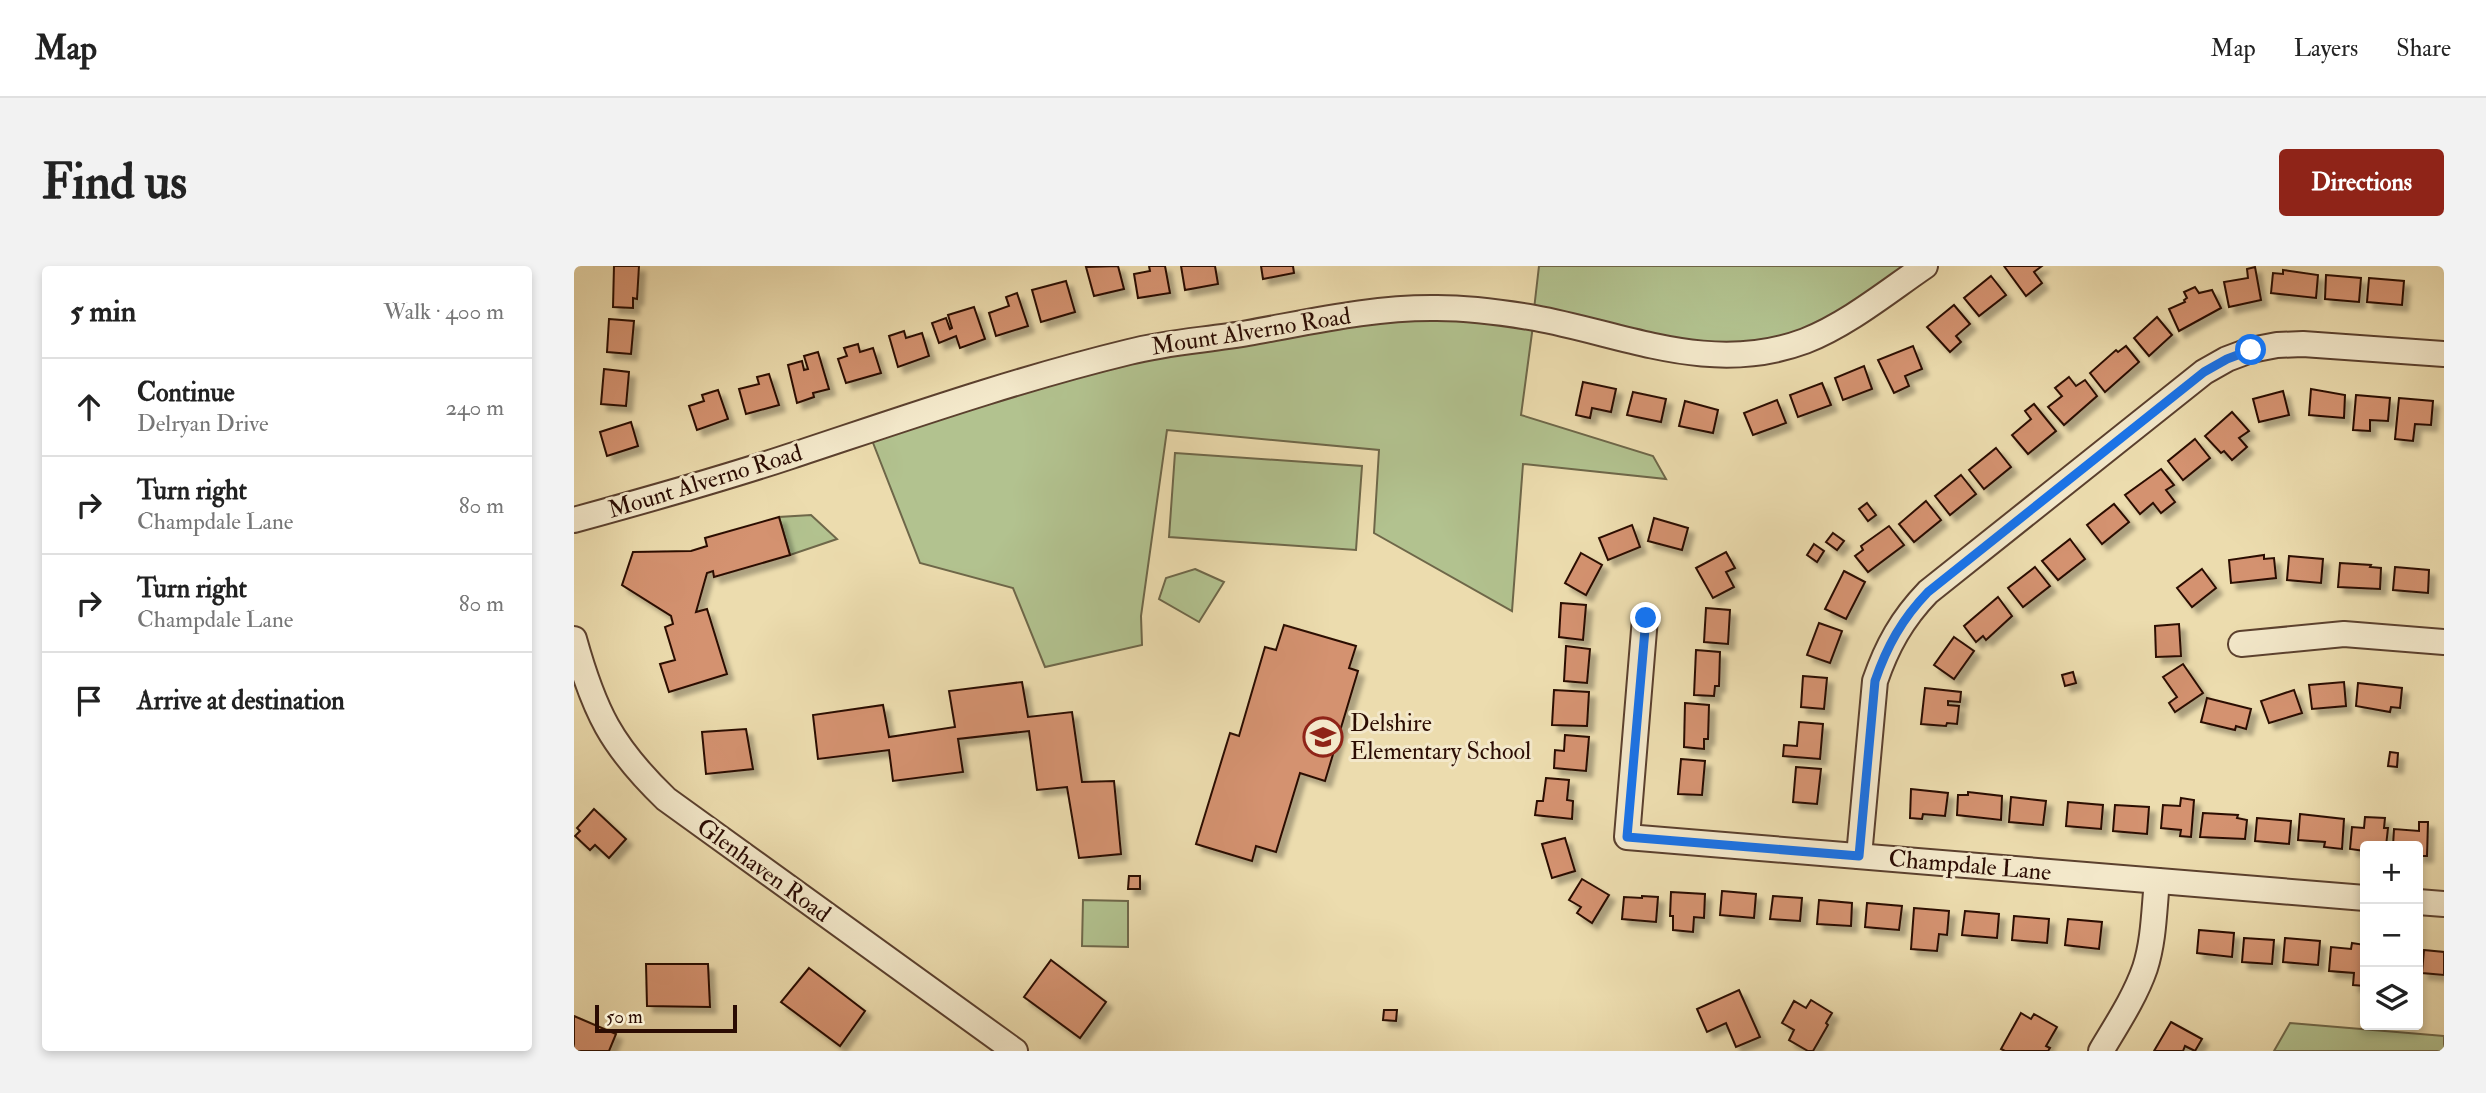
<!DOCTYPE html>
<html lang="en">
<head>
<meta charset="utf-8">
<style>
  body { margin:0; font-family:"IM FELL Double Pica",serif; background:#f2f2f2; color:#222 }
  .controls { position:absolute; right:21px; bottom:21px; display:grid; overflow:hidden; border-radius:7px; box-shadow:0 4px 10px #0003 }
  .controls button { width:63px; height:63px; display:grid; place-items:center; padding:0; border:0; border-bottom:2px solid #e0e0e0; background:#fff; color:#222; font:35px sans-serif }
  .scale { position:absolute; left:21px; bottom:18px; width:142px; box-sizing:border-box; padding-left:7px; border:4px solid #2b0c03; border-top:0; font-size:19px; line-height:24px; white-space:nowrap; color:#2b0c03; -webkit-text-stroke:5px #f3e8ca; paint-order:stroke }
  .stop { position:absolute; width:21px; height:21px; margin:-16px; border:5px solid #1a73e8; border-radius:50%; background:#fff }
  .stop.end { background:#1a73e8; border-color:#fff; box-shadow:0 2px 7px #0008 }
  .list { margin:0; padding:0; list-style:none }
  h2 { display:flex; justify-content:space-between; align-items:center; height:91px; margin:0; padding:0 28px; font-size:30px }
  h2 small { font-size:23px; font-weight:400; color:#767676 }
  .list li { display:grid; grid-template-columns:46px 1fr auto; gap:21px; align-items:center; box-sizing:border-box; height:98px; padding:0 28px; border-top:2px solid #e0e0e0 }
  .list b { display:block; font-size:26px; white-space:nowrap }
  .list p { margin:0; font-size:23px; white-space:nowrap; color:#767676 }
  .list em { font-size:23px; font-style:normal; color:#767676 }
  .icon { flex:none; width:38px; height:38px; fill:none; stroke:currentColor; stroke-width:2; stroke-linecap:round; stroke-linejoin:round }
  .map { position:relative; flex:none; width:1870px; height:785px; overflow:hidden; border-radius:7px }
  header { display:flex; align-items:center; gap:42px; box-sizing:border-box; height:98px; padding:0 35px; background:#fff; border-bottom:2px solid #e0e0e0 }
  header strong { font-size:33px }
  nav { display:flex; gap:38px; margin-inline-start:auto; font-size:24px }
  .intro { display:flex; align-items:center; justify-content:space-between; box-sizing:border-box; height:168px; padding:0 42px }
  h1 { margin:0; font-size:49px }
  .button { padding:18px 32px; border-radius:7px; background:#8f2418; color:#fff; font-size:24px; font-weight:700 }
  main { display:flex; gap:42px; padding:0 42px }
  aside { flex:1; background:#fff; border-radius:7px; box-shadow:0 4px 10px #0003 }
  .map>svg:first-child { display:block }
  .green { fill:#b2c28f; stroke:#6e6749; stroke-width:2 }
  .building { fill:#d49270; stroke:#2b0c03; stroke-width:2; filter:url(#shadow) }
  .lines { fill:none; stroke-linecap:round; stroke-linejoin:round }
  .minor-casing { stroke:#5b402e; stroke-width:28 }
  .minor { stroke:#f3e8ca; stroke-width:24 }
  .route { stroke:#1a73e8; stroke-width:9 }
  .labels { text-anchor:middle; stroke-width:6; stroke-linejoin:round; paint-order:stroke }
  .street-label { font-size:24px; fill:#2b0c03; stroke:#f3e8ca }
  .poi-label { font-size:24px; fill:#2b0c03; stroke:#f3e8ca; text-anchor:start }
</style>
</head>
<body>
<header>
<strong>Map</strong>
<nav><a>Map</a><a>Layers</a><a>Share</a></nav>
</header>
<div class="intro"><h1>Find us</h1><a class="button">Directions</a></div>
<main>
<aside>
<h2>5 min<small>Walk · 400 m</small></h2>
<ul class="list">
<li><svg class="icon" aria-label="ahead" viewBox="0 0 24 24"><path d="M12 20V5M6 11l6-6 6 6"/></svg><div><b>Continue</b><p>Delryan Drive</p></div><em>240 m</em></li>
<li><svg class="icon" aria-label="right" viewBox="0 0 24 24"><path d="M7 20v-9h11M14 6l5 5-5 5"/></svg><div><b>Turn right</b><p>Champdale Lane</p></div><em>80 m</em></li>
<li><svg class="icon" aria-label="right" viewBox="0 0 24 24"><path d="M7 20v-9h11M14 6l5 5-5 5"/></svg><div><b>Turn right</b><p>Champdale Lane</p></div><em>80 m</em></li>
<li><svg class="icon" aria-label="arrive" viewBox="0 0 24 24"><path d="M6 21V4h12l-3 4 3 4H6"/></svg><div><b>Arrive at destination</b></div></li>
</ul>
</aside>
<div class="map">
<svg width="1870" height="785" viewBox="0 0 1870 785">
  <defs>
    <filter id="shadow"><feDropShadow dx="6" dy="6" stdDeviation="2" flood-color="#0004"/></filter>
  </defs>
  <rect width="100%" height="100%" fill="#ecdcae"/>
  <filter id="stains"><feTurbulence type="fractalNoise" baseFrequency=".00286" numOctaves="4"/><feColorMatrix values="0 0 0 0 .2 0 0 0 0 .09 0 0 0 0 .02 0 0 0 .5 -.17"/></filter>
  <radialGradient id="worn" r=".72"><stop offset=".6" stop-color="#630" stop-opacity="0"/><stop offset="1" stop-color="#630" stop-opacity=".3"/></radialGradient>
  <!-- green -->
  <g class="green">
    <path d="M965 0H1351L1266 58 1174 89 960 52 947 149 1079 190 1092 213 949 198 938 345 800 267 805 184 593 164 567 350 568 379 471 401 439 322 346 297 294 164 459 112 795 46 959 52Z"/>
    <path d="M601 187 788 200 782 284 595 271Z"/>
    <path d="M237 249 263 273 216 289 205 251Z"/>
    <path d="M621 303 650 316 625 356 585 333 592 312Z"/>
    <path d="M509 634 554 635V681L508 680Z"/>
    <path d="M1716 757 1870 770V785H1700Z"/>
  </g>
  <!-- building -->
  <g class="building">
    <path d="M40 0H65L63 33 59 32V42L39 41Z"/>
    <path d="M544 0 550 23 520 30 512 1Z"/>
    <path d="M575 0H591L596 27 564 32 560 8 576 5Z"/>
    <path d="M607 0H641L644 18 611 24Z"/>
    <path d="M687 0H719L720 7 689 13Z"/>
    <path d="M1430 0H1468L1460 6 1468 17 1452 30Z"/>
    <path d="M1681 1 1687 34 1655 41 1650 16 1674 12 1673 3Z"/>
    <path d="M1709 4 1744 9 1742 32 1697 27 1699 7 1709 8Z"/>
    <path d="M1752 9 1787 12 1785 36 1751 33Z"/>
    <path d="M1417 10 1432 29 1405 50 1390 32Z"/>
    <path d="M1795 12 1830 15 1828 39 1793 36Z"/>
    <path d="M492 15 501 46 467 56 458 24Z"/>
    <path d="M1621 21 1625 27 1638 24 1647 42 1605 65 1595 43 1611 36 1610 34 1613 32 1610 26Z"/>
    <path d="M443 27 454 60 422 70 415 47 435 40 432 31Z"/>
    <path d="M1380 39 1396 58 1382 70 1387 76 1376 86 1353 61Z"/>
    <path d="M400 41 411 73 386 82 382 70 365 77 358 57 372 52 376 63 378 62 374 49Z"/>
    <path d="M1583 51 1598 69 1575 90 1560 72Z"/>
    <path d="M35 53 60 55 57 88 33 86Z"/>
    <path d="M330 65 332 72 348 67 355 90 324 101 315 70Z"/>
    <path d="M284 78 286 86 299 82 307 107 272 117 264 93 273 90 270 82Z"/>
    <path d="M1339 80 1348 103 1331 110 1335 120 1320 127 1304 94Z"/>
    <path d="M1552 80 1565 96 1531 126 1516 107 1542 84 1544 86Z"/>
    <path d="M244 86 255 123 239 127 240 131 223 137 214 99 228 95 230 104 234 103 230 90Z"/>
    <path d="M1290 100 1298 123 1269 134 1261 112Z"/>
    <path d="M30 103 55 106 52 140 27 138Z"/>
    <path d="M195 108 205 139 172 148 165 123 185 118 183 111Z"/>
    <path d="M1495 111 1502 120 1511 114 1523 130 1490 159 1474 141 1488 130 1481 122Z"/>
    <path d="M1009 116 1042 123 1037 146 1018 142 1016 152 1002 149Z"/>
    <path d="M1248 117 1257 139 1224 151 1216 129Z"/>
    <path d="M1737 123 1771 129 1770 152 1735 149Z"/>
    <path d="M144 124 154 153 123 164 115 140 130 135 128 129Z"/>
    <path d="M1709 125 1715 149 1685 156 1679 133Z"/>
    <path d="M1059 126 1092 133 1087 156 1053 149Z"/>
    <path d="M1782 129 1816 132 1814 155 1796 154V165L1779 164Z"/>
    <path d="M1825 132 1859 135 1857 159 1841 158 1839 175 1821 173Z"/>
    <path d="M1203 134 1212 157 1179 169 1170 147Z"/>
    <path d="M1111 135 1144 144 1139 167 1105 160Z"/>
    <path d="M1460 138 1482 165 1454 188 1438 169 1457 153 1451 145Z"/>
    <path d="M1658 146 1675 165 1665 172 1673 181 1658 194 1650 185 1647 187 1631 170Z"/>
    <path d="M57 156 64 180 33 190 26 166Z"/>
    <path d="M1621 173 1636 192 1609 214 1594 195Z"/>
    <path d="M1422 182 1437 201 1410 223 1395 204Z"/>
    <path d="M1587 203 1600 219 1592 224 1601 236 1587 247 1579 237 1566 248 1551 229Z"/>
    <path d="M1387 209 1402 228 1376 249 1361 230Z"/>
    <path d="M1352 235 1367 254 1340 276 1325 258Z"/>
    <path d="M1293 237 1302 249 1294 255 1285 243Z"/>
    <path d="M1540 238 1555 256 1528 278 1513 259Z"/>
    <path d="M205 251 216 289 140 311 139 305 133 307 122 346 133 343 153 408 95 426 86 398 101 394 91 361 99 358 97 350 48 319 59 286 117 285 133 280 131 272Z"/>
    <path d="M1080 252 1114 262 1108 284 1074 275Z"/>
    <path d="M1058 259 1066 281 1034 294 1025 272Z"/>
    <path d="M1315 260 1330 279 1294 306 1281 290 1289 284 1287 280Z"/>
    <path d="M1259 267 1270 275 1263 284 1252 276Z"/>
    <path d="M1496 273 1511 293 1484 314 1468 295Z"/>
    <path d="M1240 278 1250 285 1243 296 1233 289Z"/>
    <path d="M1152 286 1161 302 1152 306 1160 321 1139 332 1122 302Z"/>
    <path d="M1007 287 1028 299 1012 329 991 317Z"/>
    <path d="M1690 289V293L1700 292 1702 312 1657 317 1655 294Z"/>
    <path d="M1715 290 1749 293 1747 317 1713 314Z"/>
    <path d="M1766 297 1797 299 1796 301 1807 302 1806 323 1764 321Z"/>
    <path d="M1461 301 1476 320 1449 341 1434 322Z"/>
    <path d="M1821 301 1855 304 1854 327 1819 324Z"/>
    <path d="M1628 303 1642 322 1618 341 1603 322Z"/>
    <path d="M1270 305 1291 316 1272 353 1251 343Z"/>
    <path d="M1424 331 1438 350 1412 374 1409 370 1402 376 1390 360Z"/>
    <path d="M987 337 1012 339 1009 374 985 371Z"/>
    <path d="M1132 342 1156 344 1154 378 1130 376Z"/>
    <path d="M1245 357 1268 365 1256 397 1233 389Z"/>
    <path d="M1605 358 1607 390 1582 391 1581 360Z"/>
    <path d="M710 359 782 380 775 402 784 405 751 515 726 507 702 586 682 580 678 595 622 578 656 467 665 470 691 381 702 384Z"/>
    <path d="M1380 371 1400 385 1380 413 1360 399Z"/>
    <path d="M992 380 1016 383 1013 417 990 415Z"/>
    <path d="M1122 384 1146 386 1145 420H1141L1140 430 1120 429Z"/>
    <path d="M1609 398 1629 427 1601 446 1595 437 1603 431 1589 411Z"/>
    <path d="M1499 406 1502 417 1491 420 1488 409Z"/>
    <path d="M1229 410 1253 412 1250 443 1227 441Z"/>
    <path d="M448 416 454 451 498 446 508 516 540 515 547 588 505 592 493 521 463 524 455 465 384 473 389 506 319 515 315 484 244 493 239 449 309 439 315 471 381 461 375 425Z"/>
    <path d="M1770 416 1772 440 1738 443 1735 419Z"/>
    <path d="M1784 417 1828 422 1826 442 1817 441 1816 446 1782 440Z"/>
    <path d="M1351 422 1387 426 1386 436 1374 435V439L1385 440 1383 458 1373 457 1372 460 1347 458Z"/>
    <path d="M980 424 1015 426 1013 460 978 459Z"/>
    <path d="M1720 424 1728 447 1695 457 1687 435Z"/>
    <path d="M1633 432 1677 443 1672 463 1662 460 1661 464 1627 456Z"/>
    <path d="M1111 437 1135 439 1134 473H1130V483L1110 481Z"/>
    <path d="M1225 456 1249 458 1246 493 1209 490 1210 479 1223 480Z"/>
    <path d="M172 463 179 503 132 508 128 466Z"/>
    <path d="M991 469 1015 471 1012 505 980 502 981 484 990 485Z"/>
    <path d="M1816 486 1824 487 1823 501 1814 500Z"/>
    <path d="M1107 493 1131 495 1128 529 1104 528Z"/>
    <path d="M1222 501 1247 503 1243 538 1219 536Z"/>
    <path d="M972 512 995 514 993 534 999 535 998 553 961 549 963 535H969Z"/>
    <path d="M1337 523 1374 527 1371 550 1349 548 1348 553 1336 552Z"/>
    <path d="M1394 526 1428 530 1427 554 1383 549 1384 529H1394Z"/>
    <path d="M1437 531 1472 535 1469 559 1435 556Z"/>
    <path d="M1607 532 1620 534 1617 571 1606 570 1607 564 1587 562 1589 539 1606 540Z"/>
    <path d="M1494 536 1529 539 1527 563 1492 560Z"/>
    <path d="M1541 539 1575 541 1573 568 1539 565Z"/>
    <path d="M20 543 52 573 35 592 21 579 16 584 1 570 6 565 3 562Z"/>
    <path d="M1629 547 1664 549 1663 552 1673 554 1671 573 1626 571Z"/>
    <path d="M1726 548 1770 553 1768 583 1750 581 1751 576 1724 574Z"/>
    <path d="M1791 551 1811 552 1810 562H1814L1812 580H1791V585L1776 583 1778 561 1790 562Z"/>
    <path d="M1683 552 1717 555 1715 578 1681 575Z"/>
    <path d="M1845 556H1854L1853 590H1844V580H1819L1820 563 1845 565Z"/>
    <path d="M991 572 1001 605 978 612 968 578Z"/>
    <path d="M555 610H566V623H554Z"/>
    <path d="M1008 613 1035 629 1018 657 1003 647 1007 641 995 634Z"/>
    <path d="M1148 625 1182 628 1180 652 1146 649Z"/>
    <path d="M1097 626 1131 628 1130 652 1120 651 1119 666 1099 664V650H1096Z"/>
    <path d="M1068 630 1084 631 1082 656 1048 653 1050 631 1068 632Z"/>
    <path d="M1199 630 1228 632 1226 655 1196 653Z"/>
    <path d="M1245 634 1278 637 1277 660 1243 658Z"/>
    <path d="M1293 637 1328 640 1325 664 1291 661Z"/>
    <path d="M1340 642 1375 645 1373 669 1365 668 1363 685 1337 683Z"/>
    <path d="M1391 645 1425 648 1423 672 1388 669Z"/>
    <path d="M1440 650 1475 653 1473 677 1438 674Z"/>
    <path d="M1494 653 1528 656 1525 683 1491 679Z"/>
    <path d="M1625 664 1660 667 1658 691 1623 687Z"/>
    <path d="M1670 672 1700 674 1698 698 1668 696Z"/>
    <path d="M1711 672 1746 675 1744 699 1709 696Z"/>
    <path d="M1778 677 1791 679V720L1779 719 1780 707 1755 705 1757 681 1777 683Z"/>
    <path d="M1850 684 1870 686V709L1848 707Z"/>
    <path d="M477 694 532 736 506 772 450 731Z"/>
    <path d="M72 698H134L136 741 73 740Z"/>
    <path d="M235 702 291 745 266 780 207 736Z"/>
    <path d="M1165 724 1186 771 1162 781 1152 757 1133 766 1123 743Z"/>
    <path d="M1237 734 1258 747 1252 757 1254 759 1239 785H1234L1215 774 1220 764 1208 757 1220 735 1232 742Z"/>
    <path d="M810 744H823L822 755 809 754Z"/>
    <path d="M1447 747 1457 753 1460 748 1483 761 1472 780 1476 782 1474 785H1431L1427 783Z"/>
    <path d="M0 750 42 768 35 785H0Z"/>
    <path d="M1597 756 1628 773 1621 785 1611 780 1609 785H1580Z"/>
  </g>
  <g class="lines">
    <!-- minor casing -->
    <g class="minor-casing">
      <g id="minor">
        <path d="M0 254C73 234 145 214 217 190 329 153 440 114 555 86 593 76 634 74 674 67 736 56 799 41 863 42 892 42 932 47 961 52 1053 69 1137 110 1231 75 1274 58 1313 26 1351 0"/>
        <path d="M1071 352 1053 571 1791 632"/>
        <path d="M0 373C20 445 37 480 92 533L441 785"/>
        <path d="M1667 378 1770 368 1870 376"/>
        <path d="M1285 590 1301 415C1313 380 1328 353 1354 326L1630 106 1653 93 1677 84 1703 79 1729 78 1870 88"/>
        <path d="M1844 636 1870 638"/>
        <path d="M1527 785C1543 758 1561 731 1571 702 1580 674 1580 644 1583 615"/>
      </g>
    </g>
    <!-- minor -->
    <use href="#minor" class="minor"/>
  </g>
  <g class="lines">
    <!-- route -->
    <path class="route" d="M1072 352 1053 571 1285 590 1301 415C1313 380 1328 353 1354 326L1630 106 1653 93 1677 84"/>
  </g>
  <!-- icons -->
  <defs>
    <g id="school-ring" transform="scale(2.0125)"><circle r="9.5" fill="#f3e8ca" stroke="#8f2418" stroke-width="1.5"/><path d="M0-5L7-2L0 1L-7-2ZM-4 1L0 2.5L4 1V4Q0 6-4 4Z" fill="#8f2418"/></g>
  </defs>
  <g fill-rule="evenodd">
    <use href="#school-ring" x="749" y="471"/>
  </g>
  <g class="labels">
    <!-- street labels -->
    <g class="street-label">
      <text transform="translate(677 65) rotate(-9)" y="8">Mount Alverno Road</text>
      <text transform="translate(131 215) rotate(-17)" y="8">Mount Alverno Road</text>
      <text transform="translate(1396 599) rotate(5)" y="8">Champdale Lane</text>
      <text transform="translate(190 604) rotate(36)" y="8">Glenhaven Road</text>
    </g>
    <!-- poi labels -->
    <g class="poi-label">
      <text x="776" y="465">Delshire<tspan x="776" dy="28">Elementary School</tspan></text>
    </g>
  </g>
  <rect width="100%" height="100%" filter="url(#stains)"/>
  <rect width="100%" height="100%" fill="url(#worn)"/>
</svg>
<div class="controls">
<button>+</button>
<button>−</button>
<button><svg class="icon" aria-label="layers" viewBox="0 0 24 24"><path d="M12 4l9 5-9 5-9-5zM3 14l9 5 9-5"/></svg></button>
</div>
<div class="scale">50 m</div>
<div class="stop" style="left:1677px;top:84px"></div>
<div class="stop end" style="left:1072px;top:352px"></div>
</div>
</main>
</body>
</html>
